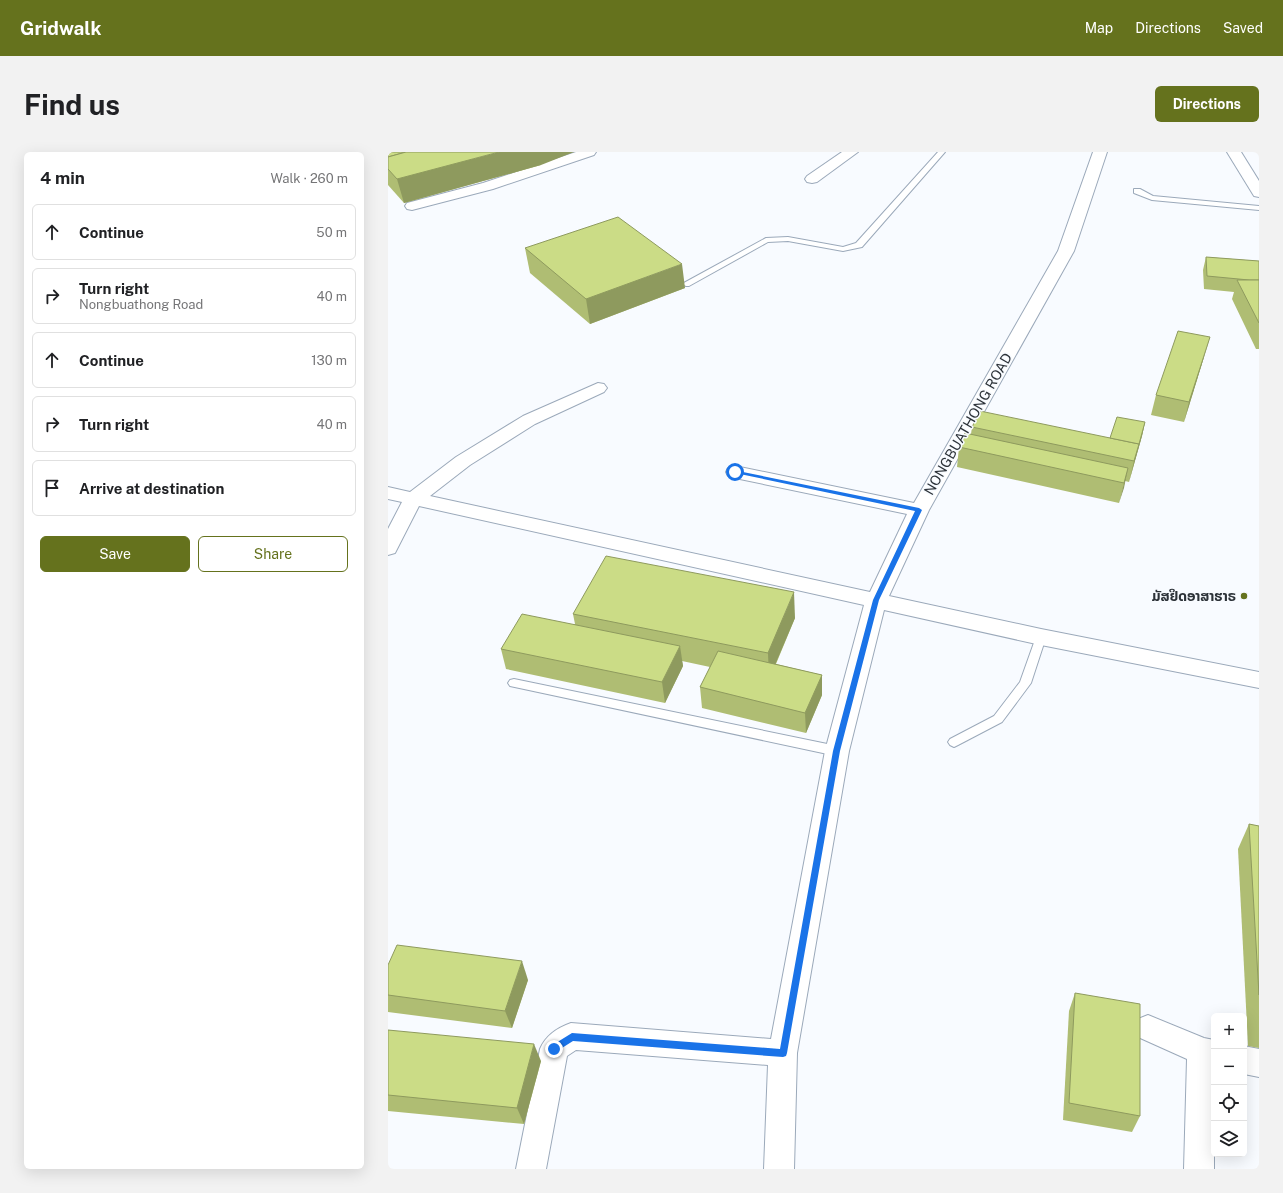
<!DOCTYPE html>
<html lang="en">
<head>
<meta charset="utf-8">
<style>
  body { margin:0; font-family:"Public Sans","Noto Sans Lao",sans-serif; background:#f2f2f2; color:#202124 }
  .controls { position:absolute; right:12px; bottom:12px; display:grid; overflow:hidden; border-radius:6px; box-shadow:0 4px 16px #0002 }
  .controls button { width:36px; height:36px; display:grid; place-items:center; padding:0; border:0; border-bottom:1px solid #e0e0e0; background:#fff; color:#202124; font:20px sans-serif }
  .stop { position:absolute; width:12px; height:12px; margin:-9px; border:3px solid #1a73e8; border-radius:50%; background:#fff }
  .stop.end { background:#1a73e8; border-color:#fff; box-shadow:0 1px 4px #0008 }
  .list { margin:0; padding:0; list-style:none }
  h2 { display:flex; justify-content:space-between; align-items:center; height:52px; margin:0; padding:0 16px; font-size:17px }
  h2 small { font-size:13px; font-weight:400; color:#757577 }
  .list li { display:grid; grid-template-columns:26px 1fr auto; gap:12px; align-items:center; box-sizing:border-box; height:56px; margin:0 8px 8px; padding:0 8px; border:1px solid #e0e0e0; border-radius:6px }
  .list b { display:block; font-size:15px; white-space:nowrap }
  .list p { margin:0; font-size:13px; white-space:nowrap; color:#757577 }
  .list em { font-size:13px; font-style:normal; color:#757577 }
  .actions { display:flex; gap:8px; padding:12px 16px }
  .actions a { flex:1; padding:9px 0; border:1px solid #65721d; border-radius:6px; text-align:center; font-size:14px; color:#65721d }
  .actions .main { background:#65721d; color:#fff }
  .icon { flex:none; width:22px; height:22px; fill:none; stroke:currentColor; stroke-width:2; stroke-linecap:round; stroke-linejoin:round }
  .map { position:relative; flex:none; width:871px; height:1017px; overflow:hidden; border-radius:6px }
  header { display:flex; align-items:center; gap:24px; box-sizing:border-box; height:56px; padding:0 20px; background:#65721d; color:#fff }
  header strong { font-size:19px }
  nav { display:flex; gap:22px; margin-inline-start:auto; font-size:14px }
  .intro { display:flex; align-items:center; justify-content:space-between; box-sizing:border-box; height:96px; padding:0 24px }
  h1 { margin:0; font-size:28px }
  .button { padding:10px 18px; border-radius:6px; background:#65721d; color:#fff; font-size:14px; font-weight:700 }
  main { display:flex; gap:24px; padding:0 24px }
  aside { flex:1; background:#fff; border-radius:6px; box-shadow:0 4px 16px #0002 }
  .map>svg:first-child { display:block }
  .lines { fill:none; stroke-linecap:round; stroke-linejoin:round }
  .service-casing { stroke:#9ba9ba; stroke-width:2 }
  .minor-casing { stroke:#9ba9ba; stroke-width:2 }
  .service { fill:#fff; fill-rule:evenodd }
  .minor { fill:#fff; fill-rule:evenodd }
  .wall { fill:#afbd73 }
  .shaded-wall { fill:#8e9a5e }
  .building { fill:#cbdc86; stroke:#8e9a5e }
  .route { fill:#1a73e8 }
  .poi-dot { fill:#65721d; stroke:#f8fbff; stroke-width:1.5 }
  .labels { text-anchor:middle; stroke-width:3; stroke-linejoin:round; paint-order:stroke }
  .street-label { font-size:14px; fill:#2c3238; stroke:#f8fbff }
  .poi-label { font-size:14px; font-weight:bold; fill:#2c3238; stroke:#f8fbff; text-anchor:end }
</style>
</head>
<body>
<header>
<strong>Gridwalk</strong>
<nav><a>Map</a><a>Directions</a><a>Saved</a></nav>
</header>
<div class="intro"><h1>Find us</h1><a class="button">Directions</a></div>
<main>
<aside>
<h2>4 min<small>Walk · 260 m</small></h2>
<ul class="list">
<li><svg class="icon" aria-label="ahead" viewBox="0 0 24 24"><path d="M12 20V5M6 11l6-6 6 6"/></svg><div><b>Continue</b></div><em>50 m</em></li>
<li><svg class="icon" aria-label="right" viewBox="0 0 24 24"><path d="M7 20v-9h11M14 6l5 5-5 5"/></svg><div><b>Turn right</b><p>Nongbuathong Road</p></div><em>40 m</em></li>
<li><svg class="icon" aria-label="ahead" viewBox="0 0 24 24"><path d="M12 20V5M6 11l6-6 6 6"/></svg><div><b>Continue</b></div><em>130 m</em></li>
<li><svg class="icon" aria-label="right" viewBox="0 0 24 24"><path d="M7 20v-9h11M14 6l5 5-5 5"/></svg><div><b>Turn right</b></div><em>40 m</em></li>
<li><svg class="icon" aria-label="arrive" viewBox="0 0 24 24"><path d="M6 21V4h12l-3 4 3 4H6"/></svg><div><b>Arrive at destination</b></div></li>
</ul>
<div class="actions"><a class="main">Save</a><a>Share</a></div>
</aside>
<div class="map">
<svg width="871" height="1017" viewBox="0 0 871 1017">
  <rect width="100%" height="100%" fill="#f8fbff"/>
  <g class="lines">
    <!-- service casing -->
    <g class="service-casing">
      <g id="service">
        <path d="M550 0H557L474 95 455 99 400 89 380 90 301 134H298L294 132 378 86 400 85 455 95 468 91Z"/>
        <path d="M746 37H752L765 44 871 54V58L764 48 746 41Z"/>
        <path d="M653 481 657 482 658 485 643 531 614 570 570 593 566 595 562 593 560 590 562 587 606 564 632 530 648 485 649 482Z"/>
        <path d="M126 527 449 594 453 596 455 599 453 602 449 604 122 534 120 531 122 528Z"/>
      </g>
    </g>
    <!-- minor casing -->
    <g class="minor-casing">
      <g id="minor">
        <path d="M188 0H208L206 3 105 37 24 58 19 57 17 54 19 51 95 31Z"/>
        <path d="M454 0H470L429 30 424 31 419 30 417 27 419 24Z"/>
        <path d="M705 0H719L686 99 541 358 501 444 653 477 871 520V536L653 493 496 458 461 599 409 901 406 1017H376L380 913 188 898 179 904 158 1017H128L152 897C158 883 169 876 183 871L383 887 437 599 476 453 31 354 7 401 0 403V377L14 350 0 347V335L22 340 68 305 135 264 210 231 216 232 219 236 216 240 147 272 82 313 42 344 482 440 519 362 347 326 340 324 338 320 340 316 347 314 526 351 670 99Z"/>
        <path d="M839 0H853L871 29V45L866 44Z"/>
        <path d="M760 863 816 886 826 888V1017H796L799 907 750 885 746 876 750 867Z"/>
        <path d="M856 894 871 897V925L856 922Z"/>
      </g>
    </g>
    <!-- service -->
    <use href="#service" class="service"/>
    <!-- minor -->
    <use href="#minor" class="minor"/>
  </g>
  <!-- wall -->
  <g class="wall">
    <path d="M0 0 153 13 16 51 0 33Z"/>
    <path d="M137 96 297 136 202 172 142 121Z"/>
    <path d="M818 105 871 109V197H868L844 147 846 140 816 137 815 118Z"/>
    <path d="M816 205 796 270 763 263 768 243Z"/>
    <path d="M757 270 754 284 741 330 737 329 731 351 569 315 571 295 583 282 584 275 722 286Z"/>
    <path d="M185 462 407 466 388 512 434 523V543L418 581 314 556 312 535 322 515 294 509 295 514 277 551 118 517 113 497 187 472Z"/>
    <path d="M861 672 871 674V896L860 894 850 697Z"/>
    <path d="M0 813 140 828 124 876 0 860Z"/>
    <path d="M687 841 752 964 744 980 675 968 681 859Z"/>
    <path d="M0 878 153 909 136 972 0 959Z"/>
  </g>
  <!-- shaded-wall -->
  <g class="shaded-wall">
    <path d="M111 0H186L153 13 16 51 9 27Z"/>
    <path d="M294 112 297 136 202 172 198 147Z"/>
    <path d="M822 185 816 205 796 270 801 250Z"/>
    <path d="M757 270 754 284 741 330 746 309Z"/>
    <path d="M740 316 736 336 731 351 736 331Z"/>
    <path d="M406 440 407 466 381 527 380 501Z"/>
    <path d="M292 494 295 514 277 551 274 530Z"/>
    <path d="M434 523V543L418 581 417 561Z"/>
    <path d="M134 809 140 828 124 876 117 859Z"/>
    <path d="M146 892 153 909 136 972 129 956Z"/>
  </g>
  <!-- building -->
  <g class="building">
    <path d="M0 0H18L0 5Z"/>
    <path d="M18 0H111L9 27 0 17V5Z"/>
    <path d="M230 65 294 112 198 147 137 96Z"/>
    <path d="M818 105 871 109V128H861L819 124Z"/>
    <path d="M849 128H871V171Z"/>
    <path d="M790 179 822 185 801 250 768 243Z"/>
    <path d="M592 259 751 292 746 309 584 275Z"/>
    <path d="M729 265 757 270 751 292 722 286Z"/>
    <path d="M577 281 740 316 736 331 571 295Z"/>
    <path d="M218 404 406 440 380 501 185 462Z"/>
    <path d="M134 462 292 494 274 530 113 497Z"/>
    <path d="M330 499 434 523 417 561 312 535Z"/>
    <path d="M861 672 871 674V843Z"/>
    <path d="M9 793 134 809 117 859 0 843V813Z"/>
    <path d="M687 841 752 852V964L681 951Z"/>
    <path d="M0 878 146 892 129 956 0 943Z"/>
  </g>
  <!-- route -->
  <path class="route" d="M345 318 531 356 534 358 491 448 452 599 399 901 398 904 395 905 185 889 166 901 161 897 163 894 184 881 392 897 445 599 485 448 527 359 347 321 345 320Z"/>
  <!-- markers -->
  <circle class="poi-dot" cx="856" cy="444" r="4"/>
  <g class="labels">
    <!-- street labels -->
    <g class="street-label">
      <text transform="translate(580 272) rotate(-60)" y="5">NONGBUATHONG ROAD</text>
    </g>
    <!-- poi labels -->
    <g class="poi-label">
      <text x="848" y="449">ມັສຢິດອາສາຮາຣ</text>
    </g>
  </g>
</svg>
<div class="controls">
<button>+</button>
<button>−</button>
<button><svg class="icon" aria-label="locate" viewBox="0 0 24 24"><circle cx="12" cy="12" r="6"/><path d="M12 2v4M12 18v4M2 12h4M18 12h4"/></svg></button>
<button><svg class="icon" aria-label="layers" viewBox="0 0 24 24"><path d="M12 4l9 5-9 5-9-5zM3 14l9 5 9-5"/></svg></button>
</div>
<div class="stop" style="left:347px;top:320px"></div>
<div class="stop end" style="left:166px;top:897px"></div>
</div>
</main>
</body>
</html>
